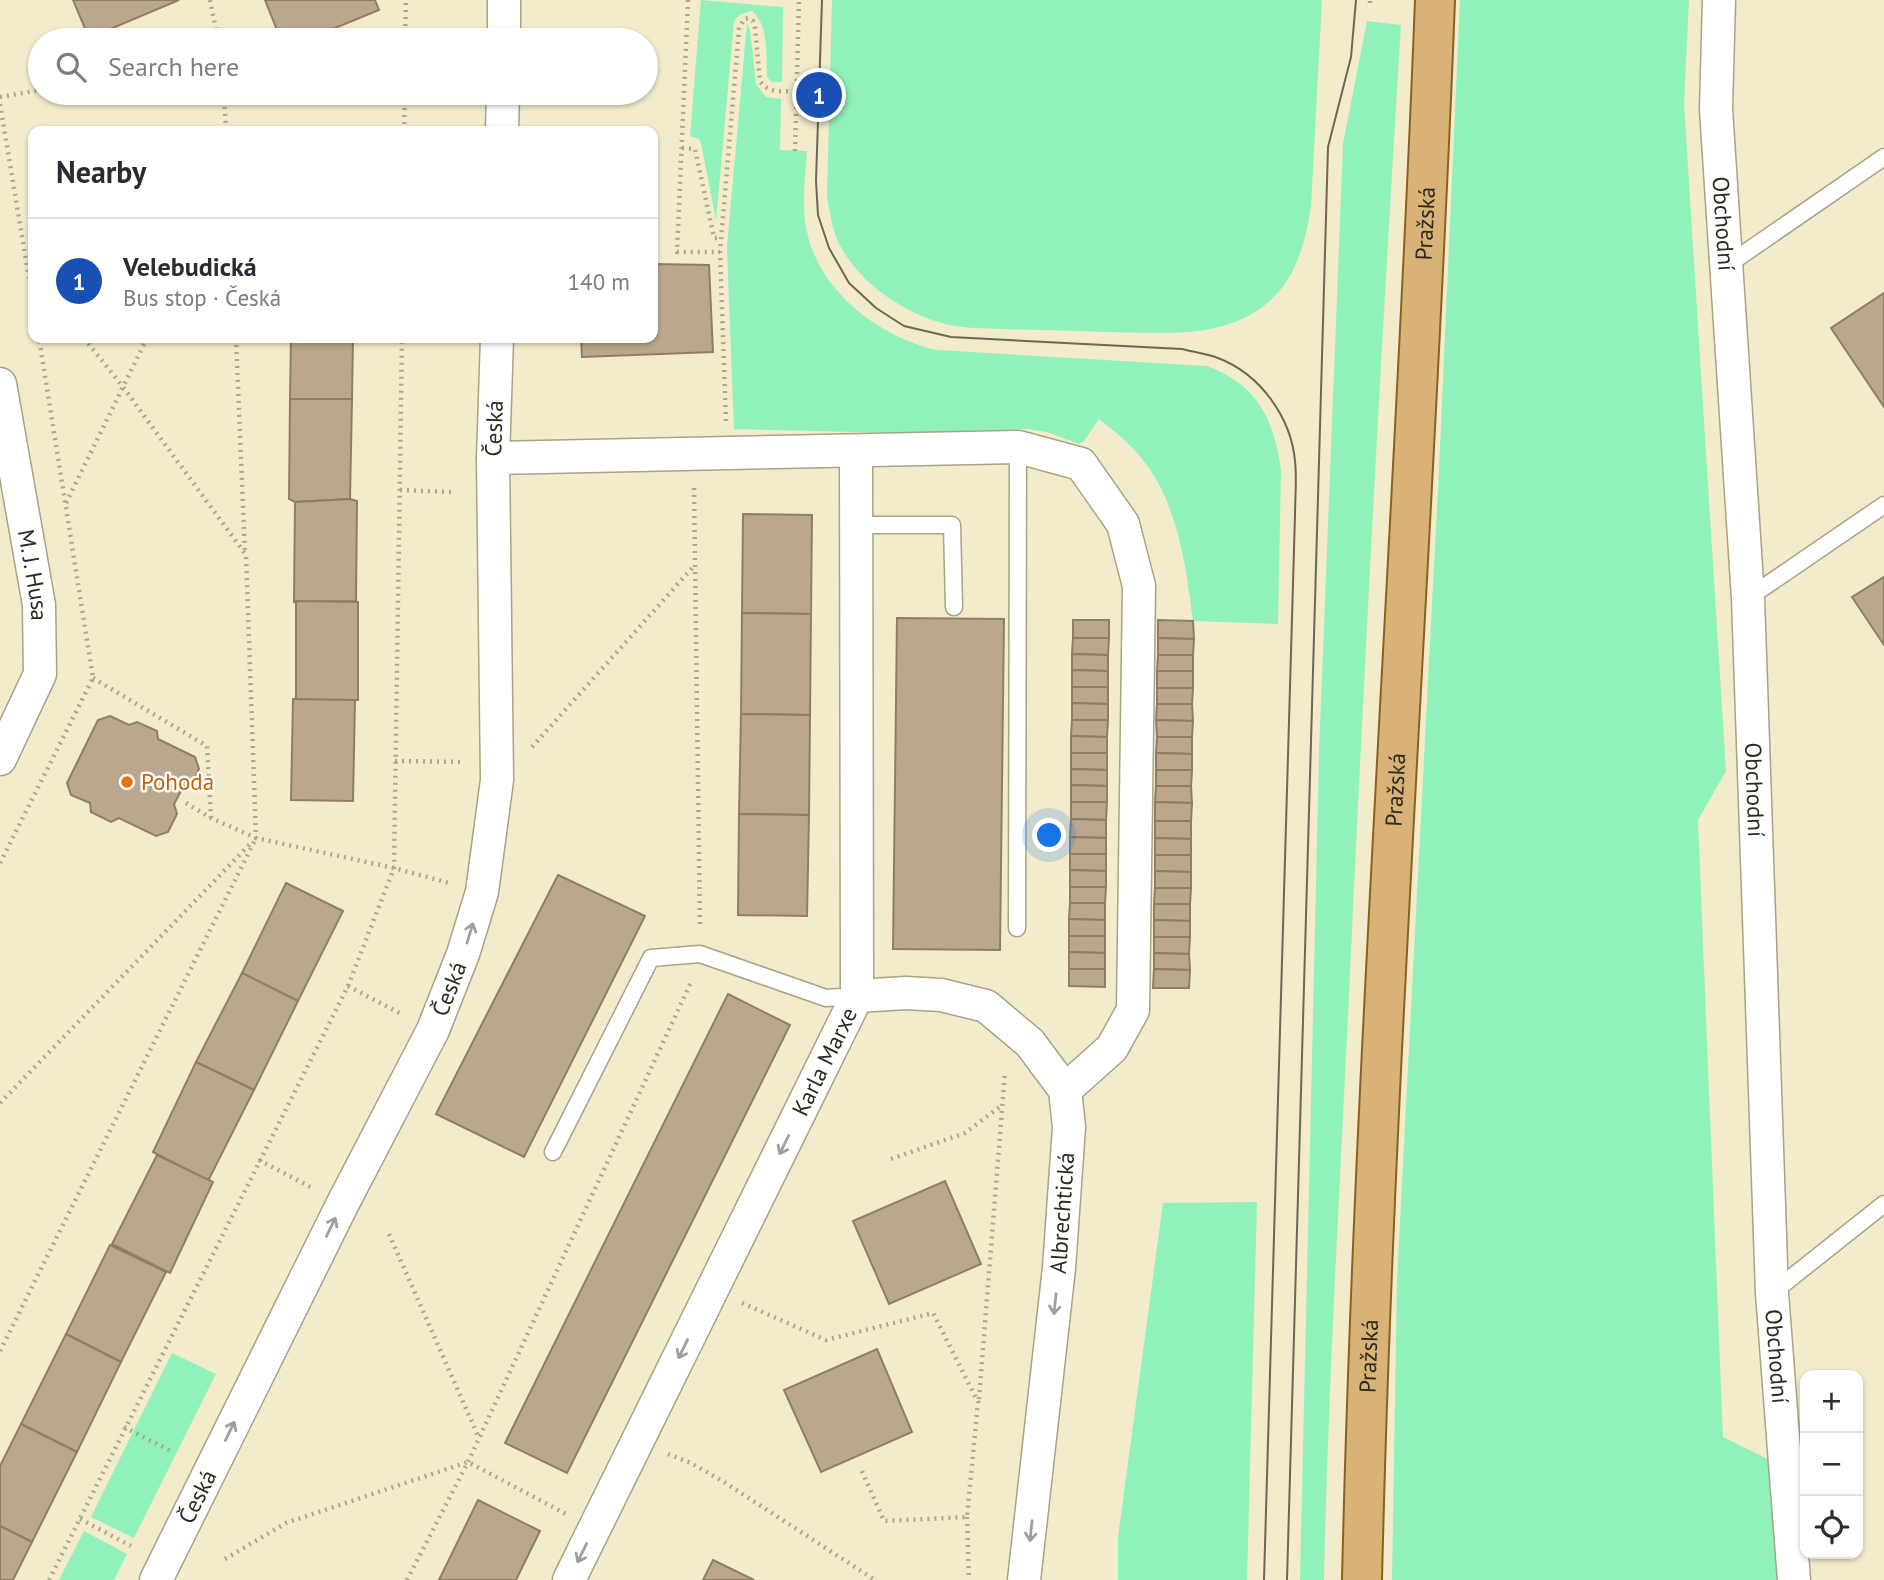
<!DOCTYPE html>
<html lang="en">
<head>
<meta charset="utf-8">
<style>
  body { margin:0; font-family:"PT Sans",sans-serif; background:#f7f7f7; color:#2b2b33 }
  .controls { position:absolute; right:21px; bottom:21px; display:grid; overflow:hidden; border-radius:14px; box-shadow:0 2px 5px #0004 }
  .controls button { width:63px; height:63px; display:grid; place-items:center; padding:0; border:0; border-bottom:2px solid #e1e1e2; background:#fff; color:#2b2b33; font:35px sans-serif }
  .you { position:absolute; left:1050px; top:836px; width:24px; height:24px; margin:-18px; border:5px solid #fff; border-radius:50%; background:#1a73e8; box-shadow:0 0 0 10px #1a73e833 }
  .badge { display:grid; place-items:center; width:46px; height:46px; border-radius:50%; background:#db2777; color:#fff; font-size:23px; font-weight:700 }
  .pin { position:absolute; translate:-50% -50%; border:4px solid #fff; box-shadow:0 2px 7px #0006 }
  .list { margin:0; padding:0; list-style:none }
  h2 { display:flex; justify-content:space-between; align-items:center; height:91px; margin:0; padding:0 28px; font-size:30px }
  h2 small { font-size:23px; font-weight:400; color:#7c7c81 }
  .list li { display:grid; grid-template-columns:46px 1fr auto; gap:21px; align-items:center; box-sizing:border-box; height:126px; padding:0 28px; border-top:2px solid #e1e1e2 }
  .list b { display:block; font-size:26px; white-space:nowrap }
  .list p { margin:0; font-size:23px; white-space:nowrap; color:#7c7c81 }
  .list em { font-size:23px; font-style:normal; color:#7c7c81 }
  .icon { flex:none; width:38px; height:38px; fill:none; stroke:currentColor; stroke-width:2; stroke-linecap:round; stroke-linejoin:round }
  .map { position:relative; flex:none; width:1884px; height:1580px; overflow:hidden }
  .search { position:absolute; background:#fff; box-shadow:0 2px 5px #0004; left:28px; top:28px; width:630px; height:77px; display:flex; align-items:center; gap:18px; box-sizing:border-box; padding:0 24px; border-radius:38px; color:#7c7c81; font-size:26px }
  .panel { position:absolute; background:#fff; box-shadow:0 2px 5px #0004; left:28px; top:126px; width:630px; height:217px; border-radius:14px }
  .map>svg:first-child { display:block }
  .green { fill:#91f1bb }
  .building { fill:#baa78e; stroke:#8f7e65; stroke-width:2 }
  .lines { fill:none; stroke-linecap:round; stroke-linejoin:round }
  .service-casing { stroke:#a9a285; stroke-width:19 }
  .minor-casing { stroke:#a9a285; stroke-width:35 }
  .primary-casing { stroke:#8c611e; stroke-width:42 }
  .path { stroke:#aba68e; stroke-width:4.5; stroke-dasharray:2 5; stroke-linecap:butt }
  .service { stroke:#fff; stroke-width:16 }
  .minor { stroke:#fff; stroke-width:32 }
  .primary { stroke:#d9b278; stroke-width:38 }
  .tram { stroke:#6c6756; stroke-width:2 }
  .oneway { stroke:#a09f9a }
  .food-dot { fill:#e8710a; stroke:#fff; stroke-width:2.5 }
  .labels { text-anchor:middle; stroke-width:5; stroke-linejoin:round; paint-order:stroke }
  .street-label { font-size:23px; fill:#2d2a1f; stroke:#fff }
  .food-label { font-size:23px; fill:#c56008; stroke:#fff; text-anchor:start }
</style>
</head>
<body>
<div class="map">
<svg width="1884" height="1580" viewBox="0 0 1884 1580">
  <rect width="100%" height="100%" fill="#f2ebcc"/>
  <!-- green -->
  <g class="green">
    <path d="M701 0 783 7 782 82H772L767 77C766 56 769 25 752 11 744 13 738 14 734 22L716 220 701 143 699 139 690 136Z"/>
    <path d="M832 0H1322L1311 206C1305 246 1295 283 1261 308 1216 340 1159 332 1106 332 1073 331 1039 330 1005 329 985 328 962 329 942 323 900 311 859 282 839 244 832 230 830 212 827 197Z"/>
    <path d="M1460 0H1689L1684 103 1726 771 1698 820 1723 1437 1776 1463 1783 1580H1392L1397 1280 1439 469Z"/>
    <path d="M1367 21 1401 25C1381 348 1364 671 1349 994 1340 1189 1328 1384 1324 1580H1300L1319 753 1343 144Z"/>
    <path d="M747 23 750 30 756 84 766 97 781 99 780 150 807 151C805 178 801 205 807 232 820 292 878 336 936 350L1207 366C1258 385 1273 418 1281 469L1278 624 1193 621C1186 567 1178 502 1142 459 1130 443 1114 431 1099 419L1084 441 1079 444 1047 432 1027 429 897 433 734 429 727 247Z"/>
    <path d="M1257 1202 1247 1580H1118V1537L1163 1203Z"/>
    <path d="M172 1353 216 1374 134 1538 91 1517Z"/>
    <path d="M84 1531 127 1554 114 1580H59Z"/>
  </g>
  <!-- building -->
  <g class="building">
    <path d="M73 0H179L89 38Z"/>
    <path d="M265 0H375L379 10 306 40H281Z"/>
    <path d="M653 264 709 265 713 352 582 357 581 338H653Z"/>
    <path d="M1884 293V407L1831 328Z"/>
    <path d="M291 338H353L352 399H290Z"/>
    <path d="M290 399H352L350 499 295 502 289 499Z"/>
    <path d="M350 499 357 501 356 601 294 602 295 502Z"/>
    <path d="M743 514 812 515 811 614 742 613Z"/>
    <path d="M1884 577V645L1852 597Z"/>
    <path d="M296 601 358 602V700H296Z"/>
    <path d="M742 613 811 614 810 715 741 714Z"/>
    <path d="M897 618 1004 619 1000 950 893 949Z"/>
    <rect x="1073" y="620" width="36" height="18"/>
    <path d="M1158 620 1193 621 1194 639 1158 638Z"/>
    <path d="M1073 638H1109L1108 655 1072 654Z"/>
    <path d="M1158 638 1194 639 1193 655H1158Z"/>
    <path d="M1072 654 1108 655V671L1072 670Z"/>
    <path d="M1158 655H1193V671H1157Z"/>
    <path d="M1072 670 1108 671V687H1072Z"/>
    <rect x="1157" y="671" width="36" height="17"/>
    <path d="M1072 687H1108V704L1072 703Z"/>
    <path d="M1157 688H1193L1192 704H1157Z"/>
    <path d="M293 699 355 700 353 801 291 800Z"/>
    <path d="M1072 703 1108 704V720H1072Z"/>
    <path d="M1157 704H1192L1193 721 1156 720Z"/>
    <path d="M741 714 810 715 809 815 739 814Z"/>
    <path d="M110 716 129 725 137 722 157 731 158 739 195 757 199 769 190 787 181 791 174 804 177 814 168 832 156 836 119 818 111 822 91 812 90 803 71 795 67 783 98 720Z"/>
    <path d="M1072 720H1108L1107 737 1071 736Z"/>
    <path d="M1156 720 1193 721 1192 737H1157Z"/>
    <path d="M1071 736 1107 737V753H1071Z"/>
    <path d="M1157 737H1192V754L1156 753Z"/>
    <path d="M1071 753H1107V770L1071 769Z"/>
    <path d="M1156 753 1192 754V770H1156Z"/>
    <path d="M1071 769 1107 770V786L1071 785Z"/>
    <path d="M1156 770H1192L1191 786H1156Z"/>
    <path d="M1071 785 1107 786V802H1071Z"/>
    <path d="M1156 786H1191L1192 803 1155 802Z"/>
    <path d="M1071 802H1107L1106 820 1071 819Z"/>
    <path d="M1155 802 1192 803 1191 821H1155Z"/>
    <path d="M739 814 809 815 807 916 738 915Z"/>
    <path d="M1071 819 1106 820V838L1070 837Z"/>
    <path d="M1155 821H1191V839L1155 838Z"/>
    <path d="M1070 837 1106 838V854H1070Z"/>
    <path d="M1155 838 1191 839V855H1155Z"/>
    <path d="M1070 854H1106V871L1070 870Z"/>
    <path d="M1155 855H1191V872L1155 871Z"/>
    <path d="M1070 870 1106 871V887H1070Z"/>
    <path d="M1155 871 1191 872V888H1155Z"/>
    <path d="M558 875 645 916 524 1157 436 1114Z"/>
    <path d="M286 883 343 911 298 1001 242 973Z"/>
    <path d="M1070 887H1106L1105 903H1070Z"/>
    <path d="M1155 888H1191L1190 904H1154Z"/>
    <path d="M1070 903H1105V920L1069 919Z"/>
    <path d="M1154 904H1190V921L1154 920Z"/>
    <path d="M1069 919 1105 920V936H1069Z"/>
    <path d="M1154 920 1190 921V937H1154Z"/>
    <path d="M1069 936H1105V953L1069 952Z"/>
    <path d="M1154 937H1190L1189 954 1154 953Z"/>
    <path d="M1069 952 1105 953V969H1069Z"/>
    <path d="M1154 953 1189 954 1190 970 1154 969Z"/>
    <path d="M1069 969H1105V987L1069 986Z"/>
    <path d="M1154 969 1190 970 1189 988H1153Z"/>
    <path d="M242 973 298 1001 254 1090 196 1062Z"/>
    <path d="M728 994 790 1025 567 1473 505 1443Z"/>
    <path d="M196 1062 254 1090 208 1181 153 1152Z"/>
    <path d="M157 1155 213 1182 170 1273 112 1244Z"/>
    <path d="M945 1181 981 1264 889 1304 853 1221Z"/>
    <path d="M110 1245 166 1272 121 1362 66 1334Z"/>
    <path d="M66 1334 121 1362 77 1452 21 1424Z"/>
    <path d="M877 1349 912 1432 821 1472 784 1390Z"/>
    <path d="M21 1424 77 1452 32 1542 0 1526V1466Z"/>
    <path d="M478 1500 540 1531 516 1580H439Z"/>
    <path d="M0 1526 32 1542 13 1580H0Z"/>
    <path d="M713 1560 754 1580H703Z"/>
  </g>
  <g class="lines">
    <!-- service casing -->
    <g class="service-casing">
      <g id="service">
        <path d="M1726 266 1884 157"/>
        <path d="M858 525H952L954 607"/>
        <path d="M1748 598 1884 505"/>
        <path d="M1017 928 1018 447"/>
        <path d="M553 1152 651 958 700 954 826 998 857 996"/>
        <path d="M1772 1293 1884 1204"/>
      </g>
    </g>
    <!-- minor casing -->
    <g class="minor-casing">
      <g id="minor">
        <path id="s1" d="M1719 0 1716 109 1748 598 1772 1293 1794 1580"/>
        <path d="M504 40V0"/>
        <path d="M502 131 503 93"/>
        <path id="s2" d="M0 384 39 605 40 674 0 759"/>
        <path d="M493 458 1018 447 1081 464 1123 524 1139 586 1133 1010 1112 1048 1065 1090"/>
        <path d="M857 996 906 993 941 995 986 1006 1030 1043 1065 1090 1069 1127 1059 1268 1024 1580"/>
        <path id="s3" d="M156 1580 342 1205 433 1030 463 954 482 892 497 780 493 458 497 338"/>
        <path id="s4" d="M569 1580 857 996 856 451"/>
      </g>
    </g>
    <!-- primary casing -->
    <g class="primary-casing">
      <g id="primary">
        <path id="s5" d="M1362 1580C1374 1053 1415 527 1435 0"/>
      </g>
    </g>
    <!-- path -->
    <g class="path">
      <path d="M210 0 218 40"/>
      <path d="M688 0 677 252H720"/>
      <path d="M1370 3V0"/>
      <path d="M405 40 406 0"/>
      <path d="M224 93 226 131"/>
      <path d="M0 97 40 90"/>
      <path d="M0 104 33 302"/>
      <path d="M404 131 405 93"/>
      <path d="M682 148 695 149 714 238H721"/>
      <path d="M795 151 799 0"/>
      <path d="M84 338 123 387 246 555 256 838 394 868 449 883"/>
      <path d="M236 338 245 554"/>
      <path d="M726 421 720 252 739 29 744 19 748 18 753 21 755 28 760 81C768 94 783 91 797 91"/>
      <path d="M694 488 700 927"/>
      <path d="M400 490 451 492"/>
      <path d="M66 503 147 338"/>
      <path d="M93 678 207 746 211 818"/>
      <path d="M532 747 694 566"/>
      <path d="M395 761 464 762"/>
      <path d="M186 803 211 818 256 838"/>
      <path d="M0 863 93 678 39 338"/>
      <path d="M348 986 403 1015"/>
      <path d="M0 1103 253 841"/>
      <path d="M891 1159 965 1133 1001 1106"/>
      <path d="M259 1160 314 1189"/>
      <path d="M389 1234 479 1438"/>
      <path d="M742 1303 826 1340 933 1313 978 1402 967 1517 884 1521 861 1469"/>
      <path d="M0 1351 256 838"/>
      <path d="M979 1399 1005 1072"/>
      <path d="M124 1427 173 1452"/>
      <path d="M668 1454 691 1463 724 1482 875 1580"/>
      <path d="M967 1517 969 1580"/>
      <path d="M80 1519 131 1546"/>
      <path d="M225 1559 286 1523 468 1462 566 1514"/>
      <path d="M49 1580 348 986 394 868 402 338"/>
      <path d="M407 1580 468 1462 692 980"/>
    </g>
    <!-- service -->
    <use href="#service" class="service"/>
    <!-- minor -->
    <use href="#minor" class="minor"/>
    <!-- primary -->
    <use href="#primary" class="primary"/>
    <!-- tram -->
    <g class="tram">
      <path d="M822 0 816 181 818 215 829 248 849 283 876 308 904 326 951 337 1182 349C1194 352 1207 354 1218 358 1260 374 1291 417 1295 461 1297 479 1295 498 1295 515L1264 1580"/>
      <path d="M1287 1580 1328 147 1351 57 1356 0"/>
    </g>
  </g>
  <!-- one-way arrows -->
  <defs><path id="oneway-shaft" d="M-6 0H5M1.5-3L5.5 0L1.5 3" fill="none" stroke-width="1.6" stroke-linecap="round" stroke-linejoin="round" transform="scale(1.75)"/></defs>
  <g class="oneway">
    <use href="#oneway-shaft" transform="translate(470 933) rotate(-73)"/>
    <use href="#oneway-shaft" transform="translate(784 1145) rotate(116)"/>
    <use href="#oneway-shaft" transform="translate(331 1227) rotate(-64)"/>
    <use href="#oneway-shaft" transform="translate(1055 1304) rotate(96)"/>
    <use href="#oneway-shaft" transform="translate(683 1349) rotate(116)"/>
    <use href="#oneway-shaft" transform="translate(230 1431) rotate(-64)"/>
    <use href="#oneway-shaft" transform="translate(1031 1531) rotate(96)"/>
    <use href="#oneway-shaft" transform="translate(582 1553) rotate(116)"/>
  </g>
  <!-- markers -->
  <circle class="food-dot" cx="127" cy="782" r="7"/>
  <g class="labels">
    <!-- street labels -->
    <g class="street-label">
      <text dy="8" stroke="none"><textPath href="#s5" startOffset="1358">Pražská</textPath></text>
      <text dy="8" stroke="none"><textPath href="#s1" startOffset="224">Obchodní</textPath></text>
      <text dy="8" stroke="none"><textPath href="#s3" startOffset="1227">Česká</textPath></text>
      <text dy="8" stroke="none"><textPath href="#s2" startOffset="194">M. J. Husa</textPath></text>
      <text dy="8" stroke="none"><textPath href="#s5" startOffset="791">Pražská</textPath></text>
      <text dy="8" stroke="none"><textPath href="#s1" startOffset="791">Obchodní</textPath></text>
      <text dy="8" stroke="none"><textPath href="#s3" startOffset="660">Česká</textPath></text>
      <text dy="8" stroke="none"><textPath href="#s4" startOffset="578">Karla Marxe</textPath></text>
      <text transform="translate(1062 1213) rotate(-86)" y="8">Albrechtická</text>
      <text dy="8" stroke="none"><textPath href="#s5" startOffset="224">Pražská</textPath></text>
      <text dy="8" stroke="none"><textPath href="#s1" startOffset="1358">Obchodní</textPath></text>
      <text dy="8" stroke="none"><textPath href="#s3" startOffset="93">Česká</textPath></text>
    </g>
    <!-- food labels -->
    <g class="food-label">
      <text x="141" y="790">Pohoda</text>
    </g>
  </g>
</svg>
<div class="controls">
<button>+</button>
<button>−</button>
<button><svg class="icon" aria-label="locate" viewBox="0 0 24 24"><circle cx="12" cy="12" r="6"/><path d="M12 2v4M12 18v4M2 12h4M18 12h4"/></svg></button>
</div>
<div class="you"></div>
<div class="pin badge" style="left:819px;top:95px;background:#1a4fb4">1</div>
<div class="search"><svg class="icon" aria-label="search" viewBox="0 0 24 24"><circle cx="10" cy="10" r="6"/><path d="M15 15l6 6"/></svg>Search here</div>
<section class="panel">
<h2>Nearby<small></small></h2>
<ul class="list">
<li><span class="badge" style="background:#1a4fb4">1</span><div><b>Velebudická</b><p>Bus stop · Česká</p></div><em>140 m</em></li>
</ul>
</section>
</div>
</body>
</html>
